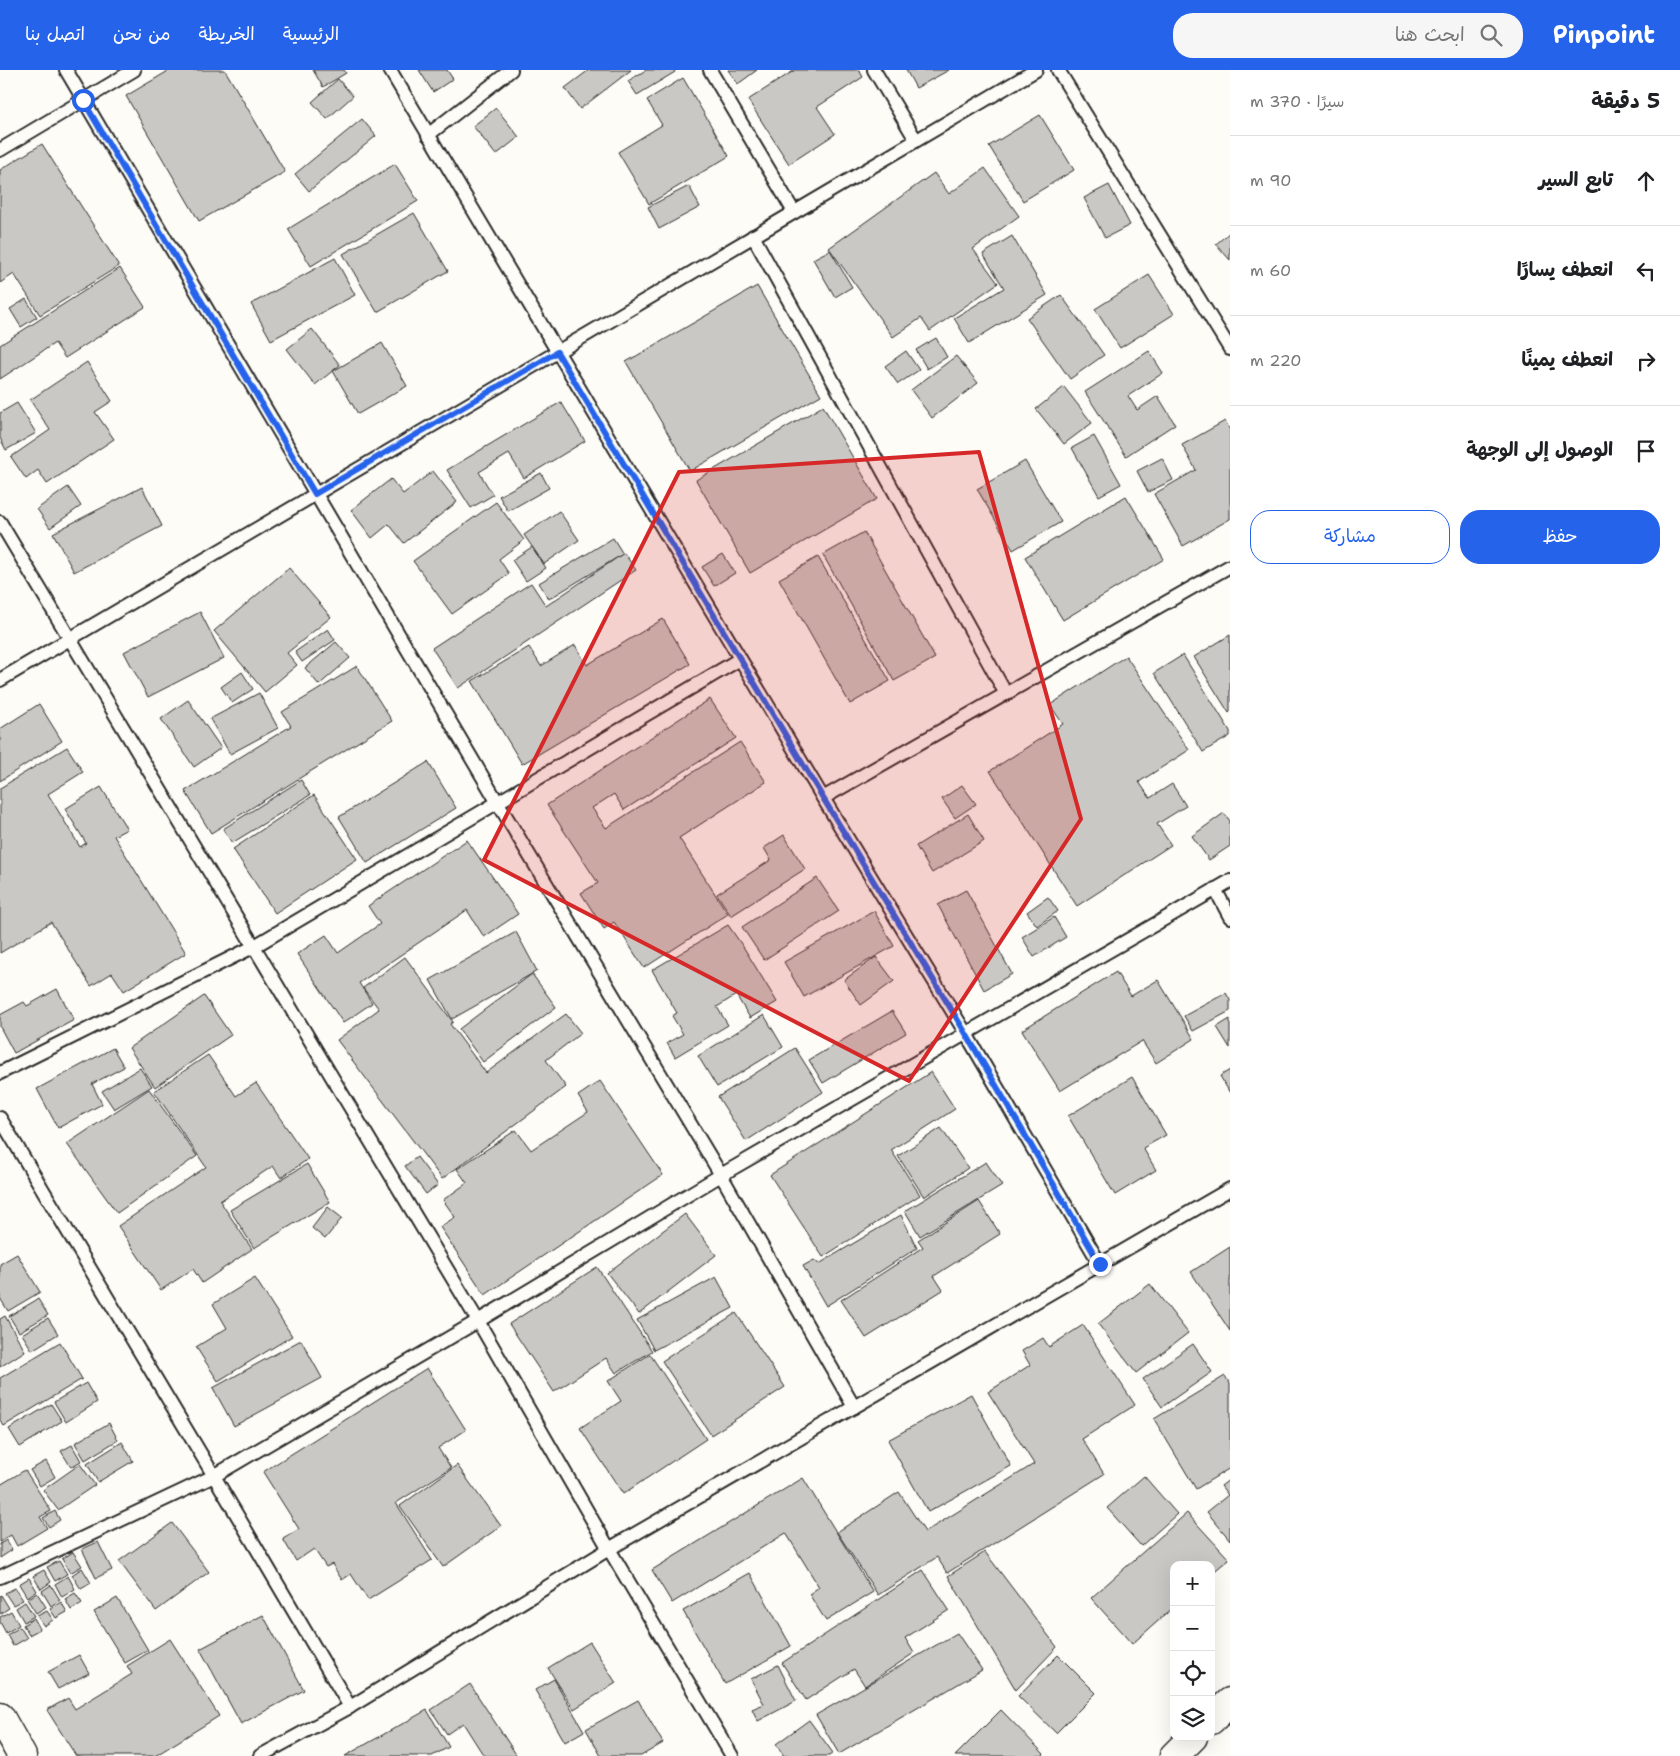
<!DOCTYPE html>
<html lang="ar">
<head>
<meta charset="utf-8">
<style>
  body { margin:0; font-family:"Shantell Sans","Playpen Sans Arabic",sans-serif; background:#f6f6f6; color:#202124; direction:rtl }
  .controls { position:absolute; right:15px; bottom:15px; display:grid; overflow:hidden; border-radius:10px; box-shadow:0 5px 20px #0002 }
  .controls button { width:45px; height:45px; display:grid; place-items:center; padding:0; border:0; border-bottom:1px solid #e0e0e0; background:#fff; color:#202124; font:25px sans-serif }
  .stop { position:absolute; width:15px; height:15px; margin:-11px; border:4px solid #2563eb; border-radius:50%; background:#fff }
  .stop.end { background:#2563eb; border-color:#fff; box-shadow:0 1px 5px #0008 }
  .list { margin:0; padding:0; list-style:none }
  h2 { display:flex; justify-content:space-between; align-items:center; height:65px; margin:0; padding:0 20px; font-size:21px }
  h2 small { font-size:16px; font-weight:400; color:#757577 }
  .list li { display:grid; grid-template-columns:32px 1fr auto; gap:15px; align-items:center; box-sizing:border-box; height:90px; padding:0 20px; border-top:1px solid #e0e0e0 }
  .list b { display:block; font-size:19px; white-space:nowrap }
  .list em { font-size:16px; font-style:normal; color:#757577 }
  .actions { display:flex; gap:10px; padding:15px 20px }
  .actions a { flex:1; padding:11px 0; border:1px solid #2563eb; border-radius:20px; text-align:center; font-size:18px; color:#2563eb }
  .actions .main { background:#2563eb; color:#fff }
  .icon { flex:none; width:28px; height:28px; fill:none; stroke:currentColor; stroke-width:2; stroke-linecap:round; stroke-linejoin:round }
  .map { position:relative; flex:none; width:1230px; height:1686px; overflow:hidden; direction:ltr }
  header { display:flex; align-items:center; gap:30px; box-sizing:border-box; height:70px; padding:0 25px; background:#2563eb; color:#fff }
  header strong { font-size:24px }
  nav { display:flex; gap:28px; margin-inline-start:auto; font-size:18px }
  .search { width:350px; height:45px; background:#f6f6f6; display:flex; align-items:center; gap:12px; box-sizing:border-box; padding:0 18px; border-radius:20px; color:#757577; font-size:19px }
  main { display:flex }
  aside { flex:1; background:#fff }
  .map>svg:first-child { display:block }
  .building { fill:#c9c8c4; stroke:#2b2b2b }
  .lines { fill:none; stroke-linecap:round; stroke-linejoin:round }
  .service-casing { stroke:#2b2b2b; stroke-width:16 }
  .tertiary-casing { stroke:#2b2b2b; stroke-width:31 }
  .service { stroke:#fdfcf7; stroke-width:12 }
  .tertiary { stroke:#fdfcf7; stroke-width:28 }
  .route { stroke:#2563eb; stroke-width:6 }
  .marked { fill:#d62828; fill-opacity:0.2; stroke:#d62828; stroke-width:4; stroke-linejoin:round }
</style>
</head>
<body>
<header>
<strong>Pinpoint</strong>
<div class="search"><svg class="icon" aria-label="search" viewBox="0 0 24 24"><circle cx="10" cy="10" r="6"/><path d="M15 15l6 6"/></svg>ابحث هنا</div>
<nav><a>الرئيسية</a><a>الخريطة</a><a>من نحن</a><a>اتصل بنا</a></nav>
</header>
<main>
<aside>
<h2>5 دقيقة<small>سيرًا · 370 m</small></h2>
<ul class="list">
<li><svg class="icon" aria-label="ahead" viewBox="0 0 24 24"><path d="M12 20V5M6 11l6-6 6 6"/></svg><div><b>تابع السير</b></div><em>90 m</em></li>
<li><svg class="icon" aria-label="left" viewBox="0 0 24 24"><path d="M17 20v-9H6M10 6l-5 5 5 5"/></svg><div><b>انعطف يسارًا</b></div><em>60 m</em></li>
<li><svg class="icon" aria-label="right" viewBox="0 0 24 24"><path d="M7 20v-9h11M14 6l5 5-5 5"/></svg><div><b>انعطف يمينًا</b></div><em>220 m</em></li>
<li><svg class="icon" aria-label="arrive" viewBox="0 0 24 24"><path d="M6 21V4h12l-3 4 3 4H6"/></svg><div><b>الوصول إلى الوجهة</b></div></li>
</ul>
<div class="actions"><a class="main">حفظ</a><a>مشاركة</a></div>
</aside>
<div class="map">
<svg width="1230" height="1686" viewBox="0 0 1230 1686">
  <rect width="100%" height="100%" fill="#fdfcf7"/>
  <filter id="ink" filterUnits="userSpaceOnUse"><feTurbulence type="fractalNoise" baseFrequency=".02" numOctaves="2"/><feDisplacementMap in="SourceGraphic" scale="10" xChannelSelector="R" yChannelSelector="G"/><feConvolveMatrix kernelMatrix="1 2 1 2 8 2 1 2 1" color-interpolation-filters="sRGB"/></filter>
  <g filter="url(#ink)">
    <!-- building -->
    <g class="building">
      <path d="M170 0H225L285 102 199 151 126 26Z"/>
      <path d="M313 0H344L346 3 323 17Z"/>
      <path d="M419 0H447L453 9 433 22Z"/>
      <path d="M589 0H631L580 39 565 18Z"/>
      <path d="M646 0H674L675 2 637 25 628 11Z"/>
      <path d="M728 0H757L738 14Z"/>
      <path d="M795 0H859L863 7 817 37 835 64 789 94 748 30Z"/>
      <path d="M906 0H949L916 18Z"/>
      <path d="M683 8 729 86 649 134 618 82 662 55 647 30Z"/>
      <path d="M338 9 353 26 327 49 312 32Z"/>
      <path d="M496 38 519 67 496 85 473 56Z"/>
      <path d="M1040 45 1074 100 1023 131 989 76Z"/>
      <path d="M362 49 376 66 309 121 295 104Z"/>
      <path d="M42 74 119 196 40 245 14 204 0 213V100Z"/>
      <path d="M395 94 418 131 311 196 288 159Z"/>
      <path d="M985 98 1019 146 973 179 998 213 930 261 921 248 893 267 829 178 934 103 949 124Z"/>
      <path d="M1109 115 1130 155 1105 168 1084 128Z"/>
      <path d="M689 116 700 137 659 159 648 137Z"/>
      <path d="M414 143 448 201 377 242 343 184Z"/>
      <path d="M1230 162V190L1216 174Z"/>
      <path d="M1012 166 1047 225 969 273 954 248 1004 218 983 184Z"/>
      <path d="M830 180 852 217 835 227 813 189Z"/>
      <path d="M335 188 355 225 271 270 251 234Z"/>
      <path d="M120 198 145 237 65 288 55 273 0 309V275Z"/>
      <path d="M1149 205 1174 244 1120 278 1095 239Z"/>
      <path d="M757 216 821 325 690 401 626 292Z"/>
      <path d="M1061 225 1104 285 1070 309 1027 248Z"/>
      <path d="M26 229 37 247 21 257 10 239Z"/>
      <path d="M312 259 340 295 315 315 287 279Z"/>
      <path d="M936 268 947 287 927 299 916 280Z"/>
      <path d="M382 273 407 316 358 344 333 301Z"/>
      <path d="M906 281 919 300 898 314 885 296Z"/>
      <path d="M1149 281 1163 303 1128 326 1137 340 1158 326 1175 354 1126 386 1085 322Z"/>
      <path d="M956 286 978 313 932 348 911 320Z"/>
      <path d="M87 292 112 331 95 342 114 369 47 414 38 400 26 409 11 387 50 360 30 330Z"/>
      <path d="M1064 317 1092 353 1064 374 1036 339Z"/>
      <path d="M561 332 585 371 524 408 509 384 479 402 493 425 471 438 447 400Z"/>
      <path d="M17 333 36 363 6 380 0 368V343Z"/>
      <path d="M823 336 877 429 750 503 696 410Z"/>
      <path d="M1225 351 1230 360V449L1183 476 1154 424 1196 400 1182 375Z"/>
      <path d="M1094 366 1121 414 1099 426 1072 378Z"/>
      <path d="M1162 388 1173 410 1148 422 1137 401Z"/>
      <path d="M1025 391 1061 452 1013 480 977 419Z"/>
      <path d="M433 401 457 432 404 473 389 454 372 468 351 440 391 409 403 424Z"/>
      <path d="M541 403 549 418 508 441 499 426Z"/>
      <path d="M68 417 81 436 50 458 37 439Z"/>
      <path d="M142 417 162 456 74 502 53 463Z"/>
      <path d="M1126 426 1164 489 1063 550 1025 487Z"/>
      <path d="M496 432 524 470 499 489 509 504 452 544 413 491Z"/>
      <path d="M559 441 579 470 544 494 524 465Z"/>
      <path d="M864 462 935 588 894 611 823 485Z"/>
      <path d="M613 468 623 484 549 529 539 513Z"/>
      <path d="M532 477 546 498 526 511 512 490Z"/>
      <path d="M624 483 636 500 458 618 432 578 531 513 546 536Z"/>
      <path d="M723 484 735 503 714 516 702 497Z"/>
      <path d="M818 487 890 611 850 634 779 509Z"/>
      <path d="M289 498 331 547 287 583 297 595 265 622 214 561Z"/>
      <path d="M200 542 224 588 148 627 124 582Z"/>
      <path d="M663 549 690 594 522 694 472 611 529 577 541 596 575 575 587 595Z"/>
      <path d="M328 559 335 570 302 592 295 582Z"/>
      <path d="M1230 565V642L1229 643 1194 587Z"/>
      <path d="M336 572 350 588 319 615 305 598Z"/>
      <path d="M1183 585 1230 661V666L1203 682 1154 603Z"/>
      <path d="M1126 586 1189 680 1139 712 1150 728 1172 714 1186 736 1157 754 1171 775 1077 836 990 701 1063 654 1050 635Z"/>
      <path d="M357 596 392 651 211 763 185 721 291 656 282 642Z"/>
      <path d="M242 602 253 619 232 633 221 617Z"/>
      <path d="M259 623 278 658 230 684 210 649Z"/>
      <path d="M710 629 736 668 624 740 614 724 592 738 606 758 740 672 766 712 679 768 728 844 644 898 614 852 604 859 581 823 598 813 547 735Z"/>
      <path d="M188 630 221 678 194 697 161 649Z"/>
      <path d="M39 634 62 671 0 711V659Z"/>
      <path d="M67 677 83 702 48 724 80 777 86 773 65 739 101 717 127 759 114 766 186 883 124 921 112 903 91 916 51 852 0 883V718Z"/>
      <path d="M428 692 456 738 367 793 339 747Z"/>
      <path d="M301 710 310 725 232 773 223 759Z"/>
      <path d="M962 715 976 734 955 748 942 729Z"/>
      <path d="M314 725 357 789 275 843 233 779Z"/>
      <path d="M1224 743 1230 751V776L1209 790 1192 766Z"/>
      <path d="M968 744 984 771 932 803 916 776Z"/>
      <path d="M784 765 805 799 731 846 717 824 771 790 764 778Z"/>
      <path d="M467 770 518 844 484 867 467 840 359 913 372 933 343 953 297 884 326 865 338 883 380 854 368 836Z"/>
      <path d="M817 808 839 841 764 890 742 857Z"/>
      <path d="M966 820 1012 904 984 920 938 835Z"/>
      <path d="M1048 827 1058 841 1037 856 1027 842Z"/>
      <path d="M874 841 894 876 804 927 784 892Z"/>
      <path d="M1054 847 1066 867 1034 887 1022 867Z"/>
      <path d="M728 855 744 878 777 932 750 948 736 925 717 937 728 955 675 987 667 973 683 964 672 946 677 943 652 900Z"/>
      <path d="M516 862 537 901 452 949 430 910Z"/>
      <path d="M405 887 453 952 450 954 486 1003 566 944 581 963 546 990 566 1017 442 1109 337 970 379 939 363 918Z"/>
      <path d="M876 887 894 911 861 935 844 910Z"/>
      <path d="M1116 902 1131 926 1158 910 1194 969 1156 993 1142 971 1060 1021 1022 960Z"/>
      <path d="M532 904 556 937 483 992 459 959Z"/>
      <path d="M57 919 74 950 14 983 0 957V945L24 932 27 936Z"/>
      <path d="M1226 923 1230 930V941L1193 961 1184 946Z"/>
      <path d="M204 926 231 965 155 1017 129 978Z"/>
      <path d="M892 941 906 963 823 1013 809 990Z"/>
      <path d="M764 945 783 977 717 1017 698 986Z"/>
      <path d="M1230 949V978L1217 957Z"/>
      <path d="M113 978 124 997 92 1014 102 1034 58 1058 37 1019Z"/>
      <path d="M795 978 823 1022 746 1071 718 1027Z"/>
      <path d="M208 985 236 1026 256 1013 308 1089 281 1108 273 1096 220 1131 252 1179 202 1213 193 1199 161 1220 118 1156 206 1097 154 1021Z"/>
      <path d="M140 998 152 1016 114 1039 102 1021Z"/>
      <path d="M1230 1000V1023L1220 1006Z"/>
      <path d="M931 1002 955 1039 891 1080 920 1125 823 1187 770 1105Z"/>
      <path d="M1132 1007 1166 1065 1143 1078 1156 1100 1115 1125 1068 1046Z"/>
      <path d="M600 1011 663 1105 485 1225 440 1157 455 1147 443 1130 467 1113 457 1099 516 1060 531 1080 588 1042 578 1026Z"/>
      <path d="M149 1019 197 1086 117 1143 67 1074Z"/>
      <path d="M941 1058 968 1098 924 1127 898 1086Z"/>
      <path d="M417 1087 438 1115 426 1124 405 1096Z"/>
      <path d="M986 1092 1002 1116 920 1166 905 1141Z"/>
      <path d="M307 1094 330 1132 254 1178 230 1140Z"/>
      <path d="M979 1131 1000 1164 934 1206 943 1220 866 1268 841 1230 923 1177 918 1170Z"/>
      <path d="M328 1137 342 1148 325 1169 312 1158Z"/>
      <path d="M685 1144 716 1185 639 1244 607 1203Z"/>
      <path d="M901 1145 917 1178 826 1236 803 1196 814 1190 819 1194Z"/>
      <path d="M1230 1177V1261L1191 1202Z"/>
      <path d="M17 1184 40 1222 8 1241 0 1228V1194Z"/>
      <path d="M597 1197 652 1281 616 1303 606 1288 554 1322 509 1254Z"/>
      <path d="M716 1207 733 1238 654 1280 637 1250Z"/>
      <path d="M255 1208 292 1266 218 1311 196 1277 227 1258 213 1234Z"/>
      <path d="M1150 1214 1188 1263 1136 1303 1098 1254Z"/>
      <path d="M38 1229 48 1245 19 1262 9 1246Z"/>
      <path d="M736 1243 785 1317 711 1365 662 1291Z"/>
      <path d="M5 1246 25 1281 0 1297V1249Z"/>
      <path d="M48 1248 58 1264 32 1280 22 1264Z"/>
      <path d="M1083 1255 1135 1335 1082 1369 1104 1404 947 1503 937 1487 878 1525 837 1462 899 1422 925 1462 1034 1394 988 1322 1030 1295 1022 1281 1043 1268 1049 1277Z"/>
      <path d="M301 1270 322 1308 234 1356 213 1318Z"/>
      <path d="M60 1272 82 1309 4 1356 0 1350V1308Z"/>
      <path d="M1193 1274 1212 1302 1162 1337 1143 1309Z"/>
      <path d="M650 1284 706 1369 623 1424 580 1358 621 1331 608 1311Z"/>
      <path d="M427 1298 466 1360 438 1378 451 1398 396 1433 432 1490 368 1530 351 1504 342 1510 332 1494 326 1497 314 1479 296 1491 283 1469 299 1459 263 1402Z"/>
      <path d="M1225 1306 1230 1314V1398L1196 1419 1154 1349Z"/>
      <path d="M86 1313 97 1332 66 1352 54 1332Z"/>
      <path d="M971 1324 1011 1396 928 1442 888 1370Z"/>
      <path d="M51 1334 62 1351 20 1377 9 1359Z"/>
      <path d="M109 1353 118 1370 85 1390 75 1373Z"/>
      <path d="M122 1372 133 1391 98 1412 87 1394Z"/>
      <path d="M72 1375 81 1391 71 1397 61 1381Z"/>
      <path d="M46 1391 55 1407 40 1416 30 1400Z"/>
      <path d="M80 1394 95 1415 58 1440 43 1420Z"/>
      <path d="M457 1395 501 1456 443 1497 400 1436Z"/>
      <path d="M25 1400 51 1441 40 1447 47 1458 17 1476 11 1465 0 1472V1415Z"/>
      <path d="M1144 1406 1177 1444 1141 1476 1107 1438Z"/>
      <path d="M803 1408 873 1522 826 1551 809 1524 819 1517 786 1463 672 1533 652 1500Z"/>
      <path d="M1230 1409V1470L1207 1442 1228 1425 1221 1416Z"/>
      <path d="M55 1441 60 1450 49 1457 43 1448Z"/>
      <path d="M1187 1443 1229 1489 1211 1504V1495H1174V1537L1132 1574 1091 1528Z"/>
      <path d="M172 1453 209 1502 156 1541 119 1491Z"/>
      <path d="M6 1470 12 1480 0 1488V1474Z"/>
      <path d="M98 1472 112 1500 96 1508 82 1479Z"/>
      <path d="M73 1482 82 1496 70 1503 62 1489Z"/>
      <path d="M985 1482 1057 1577 1016 1620 948 1506Z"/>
      <path d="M59 1491 67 1504 55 1511 47 1497Z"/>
      <path d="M82 1498 91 1513 81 1519 72 1505Z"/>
      <path d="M44 1500 51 1512 41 1519 33 1506Z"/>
      <path d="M923 1500 949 1540 905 1568 914 1583 865 1616 854 1599 806 1630 782 1593Z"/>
      <path d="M750 1503 791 1576 725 1614 683 1541Z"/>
      <path d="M68 1506 75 1519 62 1527 55 1514Z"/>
      <path d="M29 1508 37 1521 27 1527 19 1514Z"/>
      <path d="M51 1515 60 1530 51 1536 42 1521Z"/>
      <path d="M15 1518 23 1530 13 1535 5 1523Z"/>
      <path d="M37 1523 46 1537 36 1543 27 1529Z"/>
      <path d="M75 1523 82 1533 71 1540 65 1529Z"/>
      <path d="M1 1525 9 1538 0 1544V1526Z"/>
      <path d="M117 1528 148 1580 125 1593 94 1542Z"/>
      <path d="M25 1532 34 1546 24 1552 16 1538Z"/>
      <path d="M61 1532 67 1542 56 1548 50 1539Z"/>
      <path d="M11 1541 19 1555 6 1563 0 1552V1547Z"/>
      <path d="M47 1541 53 1550 44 1556 37 1546Z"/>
      <path d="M263 1545 304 1620 241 1654 200 1579Z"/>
      <path d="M34 1548 40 1559 29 1565 23 1555Z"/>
      <path d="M20 1557 27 1568 13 1576 7 1565Z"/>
      <path d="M957 1563 982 1600 839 1684 816 1645Z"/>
      <path d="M170 1569 219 1646 155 1686H76L47 1640 68 1628 75 1639 132 1604 127 1596Z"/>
      <path d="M590 1572 616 1613 574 1639 548 1598Z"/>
      <path d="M79 1585 89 1603 58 1619 48 1602Z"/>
      <path d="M1058 1585 1096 1623 1056 1663 1018 1626Z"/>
      <path d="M778 1595 796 1631 758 1651 752 1639 764 1634 751 1609Z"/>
      <path d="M554 1609 584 1661 565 1672 535 1620Z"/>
      <path d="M470 1614 517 1686H484L463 1653 447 1664 431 1640Z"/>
      <path d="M638 1630 663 1673 641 1686H601L586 1659Z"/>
      <path d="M427 1640 449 1677 432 1686H345Z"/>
      <path d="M1001 1640 1044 1684 1042 1686H955Z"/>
      <path d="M809 1650 833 1683 829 1686H784L776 1674Z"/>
    </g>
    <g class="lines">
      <!-- service casing -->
      <g class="service-casing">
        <g id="service">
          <path d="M66 0 498 733 721 1105 854 1337"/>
          <path d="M390 0 823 728 965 962 1100 1194"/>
          <path d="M710 0 794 142"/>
          <path d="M874 0 916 70"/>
          <path d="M1058 0 1230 279"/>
          <path d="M428 65 511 0"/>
          <path d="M0 80 134 0"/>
          <path d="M753 166 1006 624"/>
          <path d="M0 452 478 1251 609 1479 732 1686"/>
          <path d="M0 610 1036 0"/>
          <path d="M823 728 1230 496"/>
          <path d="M1215 819 1230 847"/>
          <path d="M0 1003 253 877 740 589"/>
          <path d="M0 1048 214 1406 350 1637"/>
          <path d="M0 1507 214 1406 478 1251 721 1105 1230 811"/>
          <path d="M260 1686 350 1637 609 1479 1230 1119"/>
        </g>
      </g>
      <!-- tertiary casing -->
      <g class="tertiary-casing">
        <g id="tertiary">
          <path d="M0 1647 22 1686"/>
          <path d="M1211 1650 1230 1632"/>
          <path d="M1174 1686 1193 1667"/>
        </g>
      </g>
      <!-- service -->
      <use href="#service" class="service"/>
      <!-- tertiary -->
      <use href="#tertiary" class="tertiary"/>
    </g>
  </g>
  <g class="lines" filter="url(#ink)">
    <!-- route -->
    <path class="route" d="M83 30 315 424 557 282 823 728 965 962 1100 1194"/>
  </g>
  <!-- marked area -->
  <path class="marked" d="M979 382 1081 749 909 1011 484 790 679 402Z"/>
</svg>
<div class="controls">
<button>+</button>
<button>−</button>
<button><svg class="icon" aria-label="locate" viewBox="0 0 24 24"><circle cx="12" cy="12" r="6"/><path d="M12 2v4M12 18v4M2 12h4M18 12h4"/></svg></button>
<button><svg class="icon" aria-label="layers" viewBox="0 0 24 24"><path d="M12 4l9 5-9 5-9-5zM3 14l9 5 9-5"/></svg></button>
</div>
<div class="stop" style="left:83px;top:30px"></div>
<div class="stop end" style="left:1100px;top:1194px"></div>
</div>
</main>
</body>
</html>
